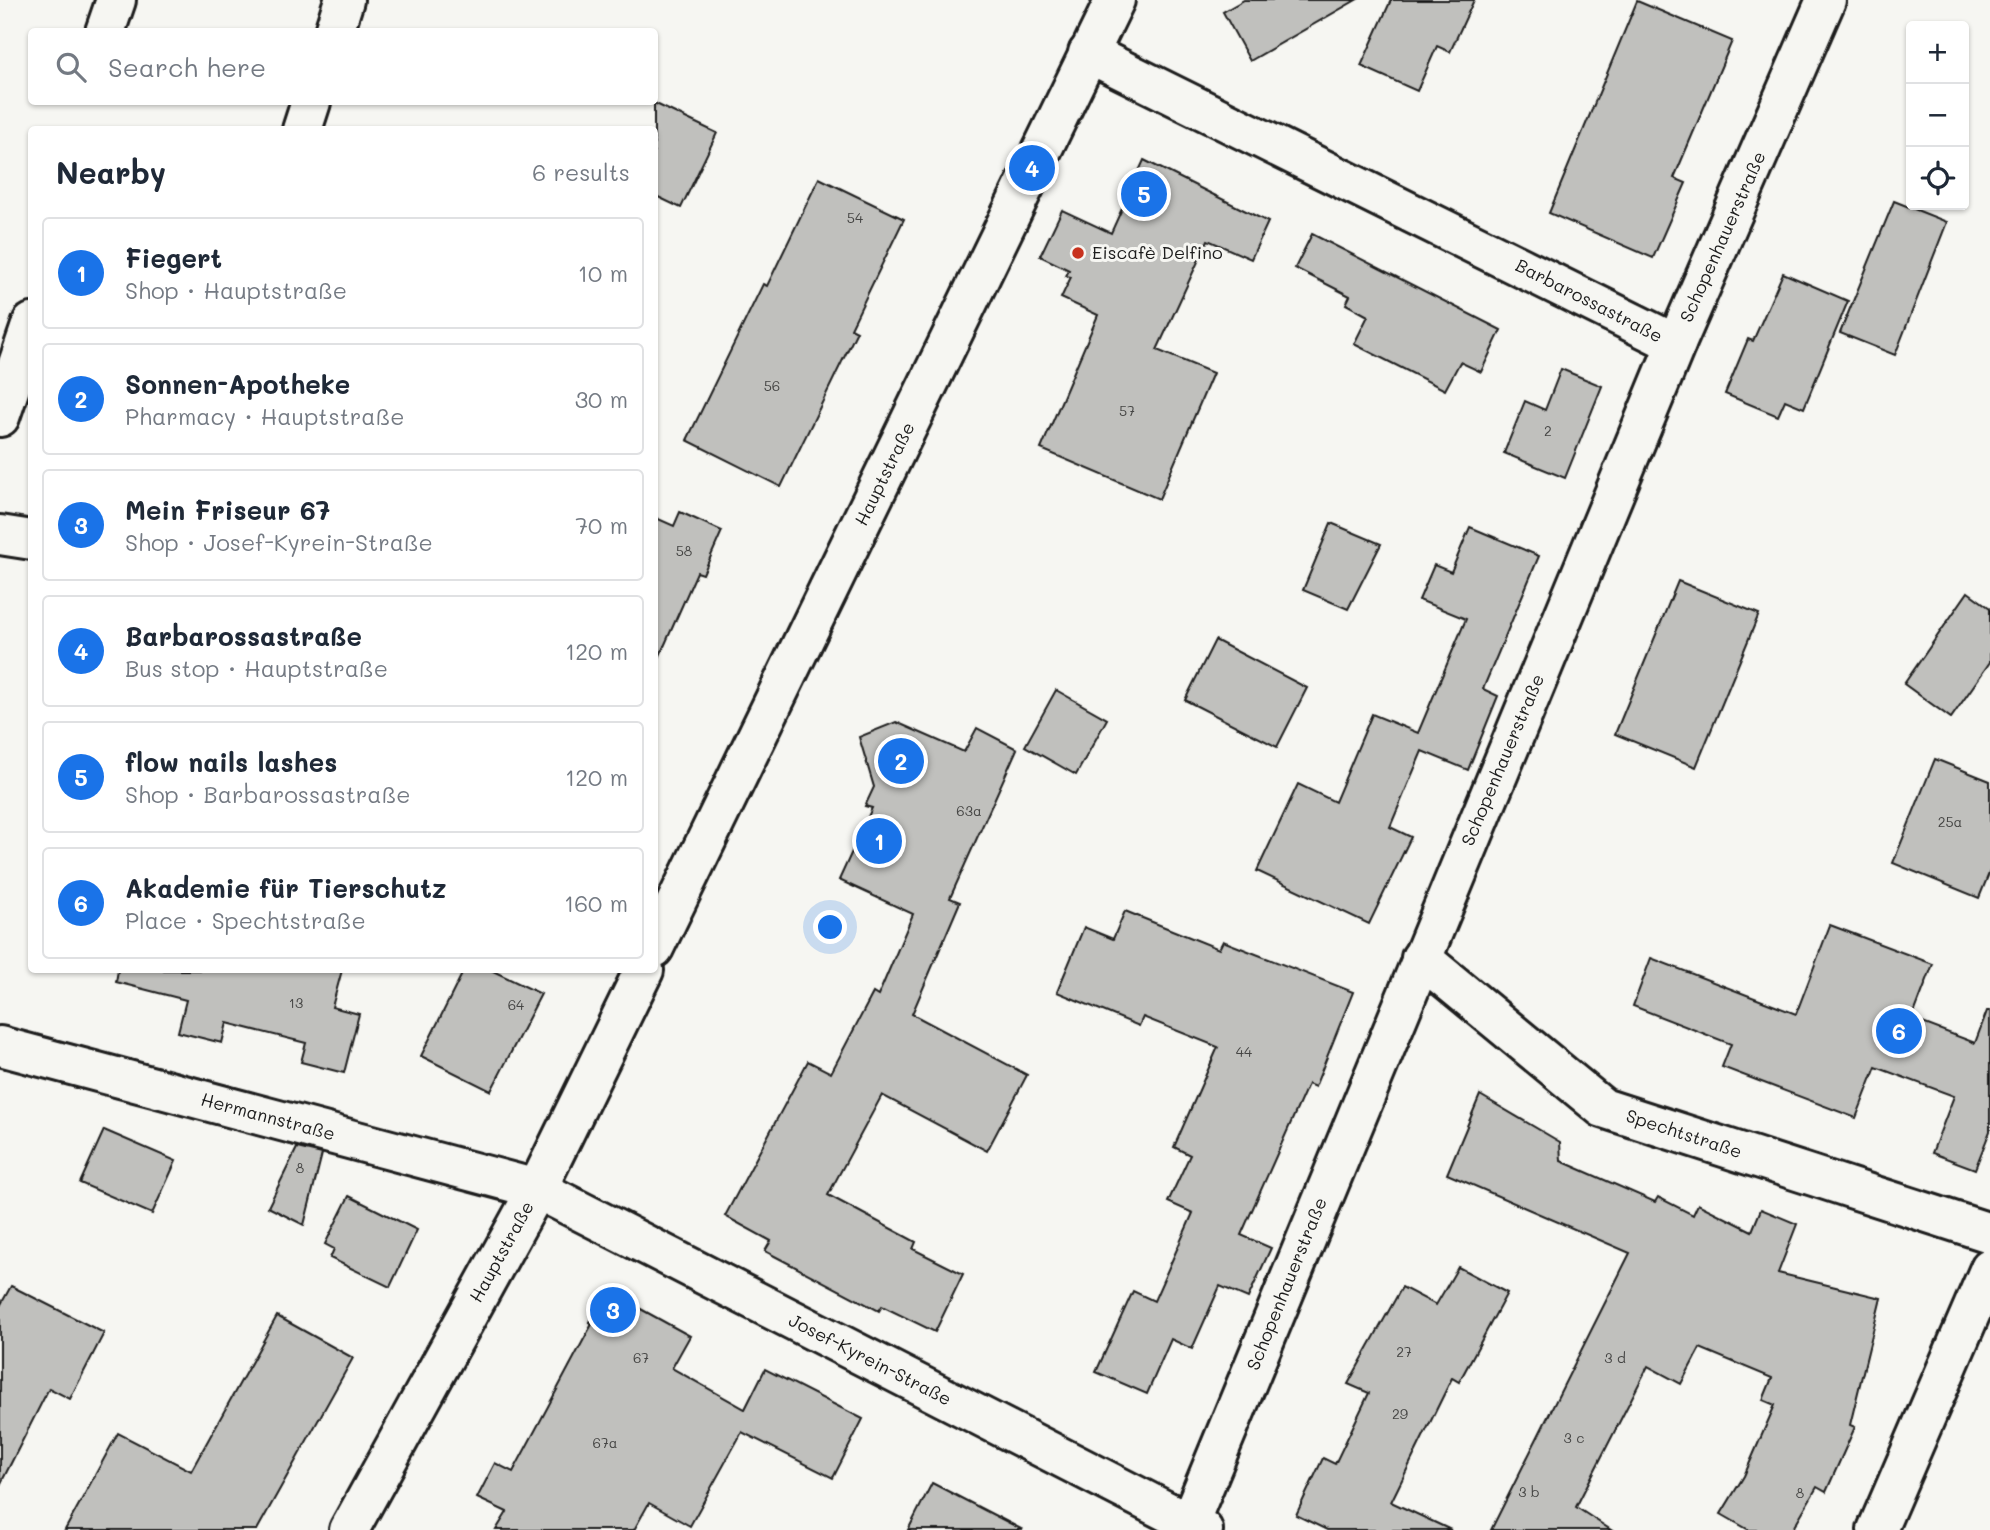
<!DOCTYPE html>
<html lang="en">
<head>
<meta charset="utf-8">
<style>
  body { margin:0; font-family:Mali,sans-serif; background:#f6f6f7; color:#1f2937 }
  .controls { position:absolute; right:21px; top:21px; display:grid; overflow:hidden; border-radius:7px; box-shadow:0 2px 5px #0004 }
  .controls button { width:63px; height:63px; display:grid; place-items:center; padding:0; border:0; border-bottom:2px solid #e0e1e3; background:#fff; color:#1f2937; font:35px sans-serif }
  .you { position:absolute; left:831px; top:928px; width:24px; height:24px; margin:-18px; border:5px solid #fff; border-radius:50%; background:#1a73e8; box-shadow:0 0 0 10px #1a73e833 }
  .badge { display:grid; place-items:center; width:46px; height:46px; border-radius:50%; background:#1a73e8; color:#fff; font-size:23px; font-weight:700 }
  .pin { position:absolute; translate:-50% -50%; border:4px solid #fff; box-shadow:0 2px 7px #0006 }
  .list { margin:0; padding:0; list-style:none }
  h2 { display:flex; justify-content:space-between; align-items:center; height:91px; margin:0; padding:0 28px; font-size:30px }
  h2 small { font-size:23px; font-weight:400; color:#747a83 }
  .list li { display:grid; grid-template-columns:46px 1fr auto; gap:21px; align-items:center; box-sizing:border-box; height:112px; margin:0 14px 14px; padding:0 14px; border:2px solid #e0e1e3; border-radius:7px }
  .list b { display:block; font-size:26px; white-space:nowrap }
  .list p { margin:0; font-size:23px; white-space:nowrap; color:#747a83 }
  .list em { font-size:23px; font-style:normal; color:#747a83 }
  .icon { flex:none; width:38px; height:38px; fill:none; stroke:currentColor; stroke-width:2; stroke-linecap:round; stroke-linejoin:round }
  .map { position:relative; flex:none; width:1990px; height:1530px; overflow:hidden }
  .search { position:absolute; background:#fff; box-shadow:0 2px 5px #0004; left:28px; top:28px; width:630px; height:77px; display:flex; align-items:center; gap:18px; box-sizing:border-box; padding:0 24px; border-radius:7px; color:#747a83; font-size:26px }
  .panel { position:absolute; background:#fff; box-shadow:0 2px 5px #0004; left:28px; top:126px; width:630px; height:847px; border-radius:7px }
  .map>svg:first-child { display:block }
  .building { fill:#c0c0bd; stroke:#1c1c1c; stroke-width:2 }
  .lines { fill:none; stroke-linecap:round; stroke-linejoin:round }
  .street-casing { stroke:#1c1c1c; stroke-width:44 }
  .secondary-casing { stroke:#1c1c1c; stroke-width:44 }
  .street { stroke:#f6f6f2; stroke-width:38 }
  .secondary { stroke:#f6f6f2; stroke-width:38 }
  .poi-dot { fill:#c8321e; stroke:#f6f6f2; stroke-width:2.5 }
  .labels { text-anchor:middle; stroke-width:6; stroke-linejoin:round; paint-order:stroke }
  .number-label { font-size:14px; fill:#454544 }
  .street-label { font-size:18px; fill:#1c1c1c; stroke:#f6f6f2 }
  .poi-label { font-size:18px; fill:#1c1c1c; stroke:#f6f6f2; text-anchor:start }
</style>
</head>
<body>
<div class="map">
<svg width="1990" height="1530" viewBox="0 0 1990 1530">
  <rect width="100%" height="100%" fill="#f6f6f2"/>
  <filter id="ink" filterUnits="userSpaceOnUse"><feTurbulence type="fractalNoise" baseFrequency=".0143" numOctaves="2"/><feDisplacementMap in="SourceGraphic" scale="14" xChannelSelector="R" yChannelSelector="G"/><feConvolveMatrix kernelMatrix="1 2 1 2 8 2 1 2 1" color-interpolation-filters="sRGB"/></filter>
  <g filter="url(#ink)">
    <!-- building -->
    <g class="building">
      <path d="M1244 0H1356L1250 61 1223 12Z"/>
      <path d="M1391 0H1474L1450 52 1437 46 1417 91 1361 66Z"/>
      <path d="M1637 1 1732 41 1674 178 1686 183 1653 258 1549 213Z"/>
      <path d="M654 103 717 133 681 208 654 195Z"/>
      <path d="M1144 160 1268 222 1251 259 1208 240 1157 350 1213 373 1159 499 1041 449 1098 315 1061 298 1071 277 1066 276 1069 270 1040 256 1062 210 1111 233Z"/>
      <path d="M819 178 904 219 851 328 857 331 781 487 687 440 763 284 767 286Z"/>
      <path d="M1894 201 1947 222 1895 355 1840 333Z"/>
      <path d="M1312 234 1501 330 1481 372 1460 362 1445 390 1354 344 1368 316 1346 304 1350 296 1295 268Z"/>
      <path d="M1783 273 1848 301 1804 408 1785 400 1778 416 1725 394 1748 339 1753 341Z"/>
      <path d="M1561 369 1602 386 1565 478 1504 453 1525 401 1545 410Z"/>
      <path d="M680 512 722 531 703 574 697 572 654 669V517L674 526Z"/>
      <path d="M1331 523 1381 544 1348 609 1303 590Z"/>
      <path d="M1470 527 1539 556 1483 689 1498 696 1468 770 1422 751 1390 827 1411 837 1369 924 1257 871 1298 784 1335 802 1372 714 1418 733 1466 619 1419 600 1434 565 1451 572Z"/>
      <path d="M1678 581 1759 614 1696 767 1615 734Z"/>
      <path d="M1968 592 1990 608V662L1951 718 1904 684Z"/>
      <path d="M1215 640 1307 688 1277 747 1185 700Z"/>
      <path d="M1056 690 1107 719 1076 775 1025 746Z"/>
      <path d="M896 722 964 752 977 728 1017 749 950 898 960 902 912 1014 1027 1075 987 1151 882 1095 828 1195 916 1242 913 1249 963 1274 935 1332 882 1306 879 1311 765 1251 771 1241 725 1216 808 1061 831 1073 873 993 878 996 913 914 839 880 872 808 865 806 874 787 859 737Z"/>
      <path d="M1935 759 1990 781V871L1979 898 1893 863Z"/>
      <path d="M1125 911 1219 949 1223 941 1353 992 1315 1087 1308 1084 1241 1235 1271 1248 1248 1298 1220 1286 1192 1349 1171 1339 1147 1394 1096 1372 1133 1291 1154 1301 1193 1213 1168 1202 1190 1155 1174 1147 1218 1047 1143 1017 1139 1026 1057 992 1084 927 1113 939Z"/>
      <path d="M1830 925 1933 964 1912 1019 1975 1043 1987 1011H1990V1131L1975 1169 1932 1153 1954 1096 1876 1067 1856 1118 1722 1067 1731 1044 1633 1006 1651 958 1796 1014Z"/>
      <path d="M118 970H342L332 1007 359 1014 344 1073 301 1062 306 1043 227 1023 222 1043 178 1032 186 1000 116 982Z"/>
      <path d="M464 970H491L541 994 491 1091 421 1056Z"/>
      <path d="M1480 1095 1560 1142 1561 1161 1655 1202 1658 1197 1693 1215 1698 1204 1752 1231 1761 1209 1797 1224 1778 1273 1881 1298 1850 1425 1855 1427 1826 1492 1817 1487 1792 1530H1749L1721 1514 1744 1476 1775 1405 1763 1400 1772 1378 1700 1348 1681 1384 1648 1366 1576 1507 1611 1530H1491L1630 1253 1447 1174Z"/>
      <path d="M104 1130 176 1161 152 1214 80 1183Z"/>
      <path d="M297 1148 322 1154 304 1225 268 1207Z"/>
      <path d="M349 1196 417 1230 390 1287 330 1258 334 1249 325 1244Z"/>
      <path d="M1458 1267 1507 1293 1459 1382 1452 1378 1391 1502 1451 1530H1327L1296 1515 1323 1458 1335 1464 1369 1393 1348 1384 1402 1287 1436 1305Z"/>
      <path d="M11 1286 104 1333 70 1399 49 1388 0 1485V1306Z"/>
      <path d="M606 1290 690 1336 672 1368 745 1409 765 1369 863 1419 833 1478 742 1432 690 1526 649 1503 634 1530H496L507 1512 477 1498 495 1463 513 1472 592 1324 589 1322Z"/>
      <path d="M277 1316 353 1358 257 1530H65L118 1433 191 1471Z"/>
      <path d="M932 1483 1023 1530H908Z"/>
    </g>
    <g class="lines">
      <!-- street casing -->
      <g class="street-casing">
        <g id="street">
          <path d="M105 32 116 0"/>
          <path d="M334 32 344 0"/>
          <path d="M1088 53 1676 344"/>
          <path d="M302 130 311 102"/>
          <path d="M0 417 32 323"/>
          <path d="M0 535 32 540"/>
          <path d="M1421 958 1603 1108 1990 1233"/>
          <path d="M0 1046 537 1189 1203 1530"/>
          <path d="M1189 1523 1676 344 1826 0"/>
          <path d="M1877 1530 1990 1268"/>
        </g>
      </g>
      <!-- secondary casing -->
      <g class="secondary-casing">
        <g id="secondary">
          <path d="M654 948 1115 0"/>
          <path d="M349 1530 537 1189 644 970"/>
        </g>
      </g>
      <!-- street -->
      <use href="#street" class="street"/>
      <!-- secondary -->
      <use href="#secondary" class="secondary"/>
    </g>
  </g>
  <!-- markers -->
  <circle class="poi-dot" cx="1078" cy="253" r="7"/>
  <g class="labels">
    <!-- number labels -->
    <g class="number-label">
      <text x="855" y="223">54</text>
      <text x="772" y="391">56</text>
      <text x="1127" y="416">57</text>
      <text x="1548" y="436">2</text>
      <text x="684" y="556">58</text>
      <text x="969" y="816">63a</text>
      <text x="1950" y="827">25a</text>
      <text x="296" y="1008">13</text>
      <text x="516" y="1010">64</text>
      <text x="1244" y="1057">44</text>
      <text x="300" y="1173">8</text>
      <text x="1404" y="1357">27</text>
      <text x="641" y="1363">67</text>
      <text x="1615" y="1363">3 d</text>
      <text x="1400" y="1419">29</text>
      <text x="1574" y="1443">3 c</text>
      <text x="605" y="1448">67a</text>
      <text x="1529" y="1497">3 b</text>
      <text x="1800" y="1498">8</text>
    </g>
    <!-- street labels -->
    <g class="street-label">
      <text transform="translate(1723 237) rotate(-66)" y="6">Schopenhauerstraße</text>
      <text transform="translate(1589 301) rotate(27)" y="6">Barbarossastraße</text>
      <text transform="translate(885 474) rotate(-64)" y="6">Hauptstraße</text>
      <text transform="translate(1503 760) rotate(-67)" y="6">Schopenhauerstraße</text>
      <text transform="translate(268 1117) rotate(15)" y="6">Hermannstraße</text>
      <text transform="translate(1684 1134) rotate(18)" y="6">Spechtstraße</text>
      <text transform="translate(502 1252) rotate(-61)" y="6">Hauptstraße</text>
      <text transform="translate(1287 1284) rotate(-68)" y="6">Schopenhauerstraße</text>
      <text transform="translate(870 1360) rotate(27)" y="6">Josef-Kyrein-Straße</text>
    </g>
    <!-- poi labels -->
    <g class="poi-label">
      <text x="1092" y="259">Eiscafè Delfino</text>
    </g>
  </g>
</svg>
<div class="controls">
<button>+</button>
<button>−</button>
<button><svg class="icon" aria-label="locate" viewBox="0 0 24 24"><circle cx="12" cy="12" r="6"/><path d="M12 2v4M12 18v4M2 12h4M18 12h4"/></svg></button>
</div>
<div class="you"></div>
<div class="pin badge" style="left:879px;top:841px">1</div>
<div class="pin badge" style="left:901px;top:761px">2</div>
<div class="pin badge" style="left:613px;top:1310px">3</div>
<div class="pin badge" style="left:1032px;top:168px">4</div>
<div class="pin badge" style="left:1144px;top:194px">5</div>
<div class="pin badge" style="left:1899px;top:1031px">6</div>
<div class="search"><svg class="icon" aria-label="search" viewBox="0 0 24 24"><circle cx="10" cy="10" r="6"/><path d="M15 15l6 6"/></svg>Search here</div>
<section class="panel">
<h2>Nearby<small>6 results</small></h2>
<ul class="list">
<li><span class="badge">1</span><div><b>Fiegert</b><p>Shop · Hauptstraße</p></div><em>10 m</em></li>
<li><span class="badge">2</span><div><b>Sonnen-Apotheke</b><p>Pharmacy · Hauptstraße</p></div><em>30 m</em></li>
<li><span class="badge">3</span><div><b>Mein Friseur 67</b><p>Shop · Josef-Kyrein-Straße</p></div><em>70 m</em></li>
<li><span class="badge">4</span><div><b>Barbarossastraße</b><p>Bus stop · Hauptstraße</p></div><em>120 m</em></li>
<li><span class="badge">5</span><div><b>flow nails lashes</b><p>Shop · Barbarossastraße</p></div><em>120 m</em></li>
<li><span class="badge">6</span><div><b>Akademie für Tierschutz</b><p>Place · Spechtstraße</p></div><em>160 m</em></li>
</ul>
</section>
</div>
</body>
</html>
